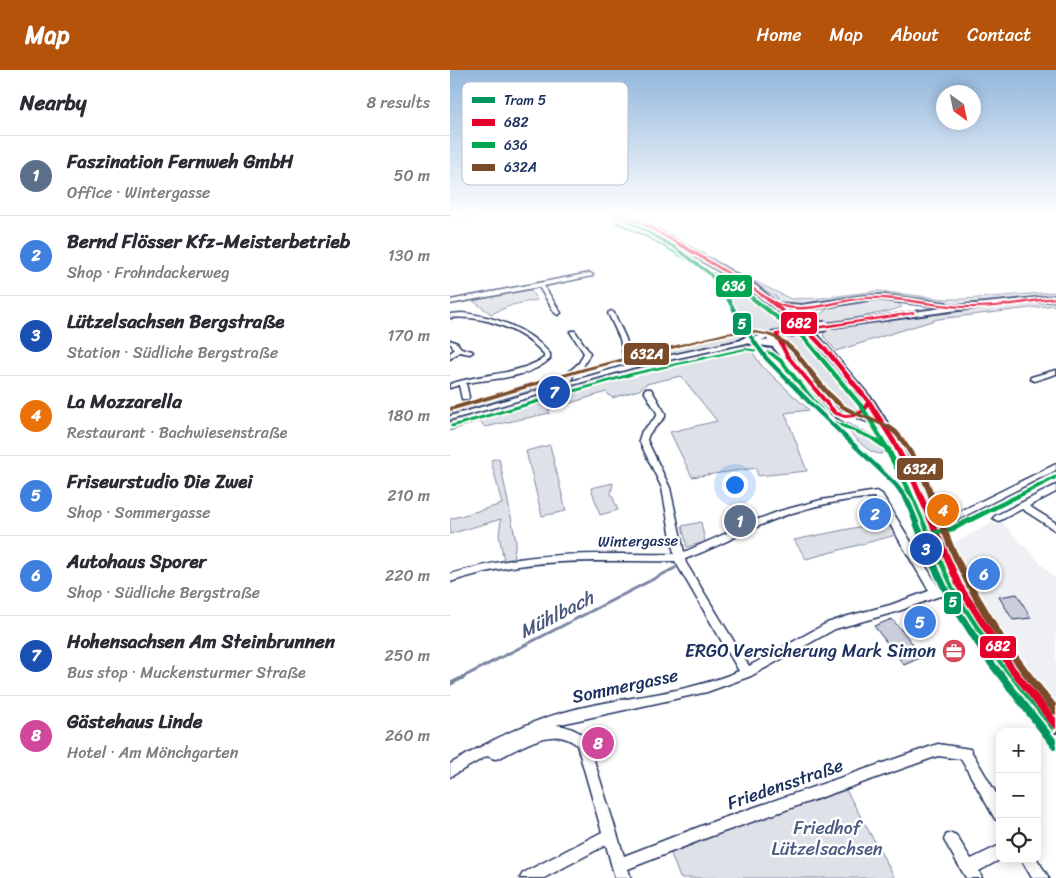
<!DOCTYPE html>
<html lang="en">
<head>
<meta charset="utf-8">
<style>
  body { margin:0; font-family:Sriracha,sans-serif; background:#f7f7f7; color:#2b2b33 }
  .controls { position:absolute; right:15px; bottom:15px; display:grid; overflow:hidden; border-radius:10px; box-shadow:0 2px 12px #0003 }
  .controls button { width:45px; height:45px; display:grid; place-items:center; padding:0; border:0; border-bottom:1px solid #e1e1e2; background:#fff; color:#2b2b33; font:25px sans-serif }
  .compass { position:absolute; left:486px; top:15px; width:45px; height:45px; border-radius:50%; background:#fff; box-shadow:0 2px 12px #0003; rotate:147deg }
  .you { position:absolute; left:284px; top:414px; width:18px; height:18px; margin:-12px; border:4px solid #fff; border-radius:50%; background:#1a73e8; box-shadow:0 0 0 8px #1a73e833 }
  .badge { display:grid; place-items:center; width:32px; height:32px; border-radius:50%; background:#b45309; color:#fff; font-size:16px; font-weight:700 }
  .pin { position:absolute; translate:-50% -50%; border:2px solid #fff; box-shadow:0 1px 5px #0006 }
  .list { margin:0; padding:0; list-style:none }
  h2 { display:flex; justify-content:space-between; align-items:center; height:65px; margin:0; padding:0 20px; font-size:21px }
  h2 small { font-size:16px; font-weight:400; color:#7c7c81 }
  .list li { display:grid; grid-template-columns:32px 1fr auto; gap:15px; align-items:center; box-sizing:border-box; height:80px; padding:0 20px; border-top:1px solid #e1e1e2 }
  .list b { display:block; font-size:19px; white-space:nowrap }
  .list p { margin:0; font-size:16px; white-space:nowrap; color:#7c7c81 }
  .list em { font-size:16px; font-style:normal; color:#7c7c81 }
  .icon { flex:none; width:28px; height:28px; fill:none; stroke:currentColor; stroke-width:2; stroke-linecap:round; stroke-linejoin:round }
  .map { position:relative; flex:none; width:606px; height:808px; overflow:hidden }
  header { display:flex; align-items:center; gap:30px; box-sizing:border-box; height:70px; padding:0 25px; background:#b45309; color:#fff }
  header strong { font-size:24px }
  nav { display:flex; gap:28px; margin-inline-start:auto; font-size:18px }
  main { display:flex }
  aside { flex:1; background:#fff }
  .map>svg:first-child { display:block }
  .built { fill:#eff0f4 }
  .green { fill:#dee1e7; stroke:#7c88a2 }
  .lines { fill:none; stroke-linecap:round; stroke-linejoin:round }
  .stream-far2 { stroke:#77839f; stroke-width:1 }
  .stream-far1 { stroke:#77839f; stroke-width:3 }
  .stream { stroke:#77839f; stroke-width:4 }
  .building { fill:#caceda; stroke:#1b2f5e }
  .minor-casing { stroke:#1b2f5e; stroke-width:3 }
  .major-casing { stroke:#1b2f5e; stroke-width:4 }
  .minor { fill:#fff; fill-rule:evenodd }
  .major { fill:#fff; fill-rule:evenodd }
  .major-bridge-casing { stroke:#1b2f5e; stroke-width:12; stroke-linecap:butt }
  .major-bridge { stroke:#fff; stroke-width:9 }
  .bus-1-casing { stroke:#fff; stroke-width:4 }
  .bus-2-casing { stroke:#fff; stroke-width:4 }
  .bus-3-casing { stroke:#fff; stroke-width:4 }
  .bus-1 { fill:#e4002b; fill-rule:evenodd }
  .bus-2 { fill:#00a651; fill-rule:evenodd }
  .bus-3 { fill:#7a4b2a; fill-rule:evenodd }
  .tram-1-casing { stroke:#fff; stroke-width:4 }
  .tram-1 { fill:#00975f; fill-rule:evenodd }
  .labels { text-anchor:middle; stroke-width:5; stroke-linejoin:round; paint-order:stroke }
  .street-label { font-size:15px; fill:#1b2f5e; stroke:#fff }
  .near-poi-label { font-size:18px; fill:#1b2f5e; stroke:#fff; text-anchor:end }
  .near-street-label { font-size:18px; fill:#1b2f5e; stroke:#fff }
  .near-park-label { font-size:18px; fill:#4c5c80; stroke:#fff }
  .near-water-label { font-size:19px; font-style:italic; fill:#49597e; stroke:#fff }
  .key { fill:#fff; stroke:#bbc1cf; stroke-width:1 }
  .key-label { font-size:14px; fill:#1b2f5e }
  .line-badge { stroke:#fff; stroke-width:2 }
  .badge-label { font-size:14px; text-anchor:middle; font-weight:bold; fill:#fff }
</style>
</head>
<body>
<header>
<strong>Map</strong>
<nav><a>Home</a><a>Map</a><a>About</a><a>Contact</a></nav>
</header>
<main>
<aside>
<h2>Nearby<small>8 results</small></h2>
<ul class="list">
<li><span class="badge" style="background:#5c6f8a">1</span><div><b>Faszination Fernweh GmbH</b><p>Office · Wintergasse</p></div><em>50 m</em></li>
<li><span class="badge" style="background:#3f7fe0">2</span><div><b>Bernd Flösser Kfz-Meisterbetrieb</b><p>Shop · Frohndackerweg</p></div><em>130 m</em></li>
<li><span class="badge" style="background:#1a4fb4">3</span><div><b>Lützelsachsen Bergstraße</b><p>Station · Südliche Bergstraße</p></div><em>170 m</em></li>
<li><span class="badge" style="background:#e8710a">4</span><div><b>La Mozzarella</b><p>Restaurant · Bachwiesenstraße</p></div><em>180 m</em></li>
<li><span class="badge" style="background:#3f7fe0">5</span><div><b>Friseurstudio Die Zwei</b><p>Shop · Sommergasse</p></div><em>210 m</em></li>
<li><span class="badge" style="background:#3f7fe0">6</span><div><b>Autohaus Sporer</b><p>Shop · Südliche Bergstraße</p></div><em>220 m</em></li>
<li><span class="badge" style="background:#1a4fb4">7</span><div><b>Hohensachsen Am Steinbrunnen</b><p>Bus stop · Muckensturmer Straße</p></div><em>250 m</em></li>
<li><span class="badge" style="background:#d1479c">8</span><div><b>Gästehaus Linde</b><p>Hotel · Am Mönchgarten</p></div><em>260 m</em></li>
</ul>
</aside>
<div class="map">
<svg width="606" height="808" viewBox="0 0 606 808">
  <rect width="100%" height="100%" fill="#fff"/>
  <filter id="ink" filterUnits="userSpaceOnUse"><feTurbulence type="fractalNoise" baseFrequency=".02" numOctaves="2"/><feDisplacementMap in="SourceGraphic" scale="10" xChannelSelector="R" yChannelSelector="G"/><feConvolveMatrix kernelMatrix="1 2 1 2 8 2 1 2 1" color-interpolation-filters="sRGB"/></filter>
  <g filter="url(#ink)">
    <!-- built -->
    <g class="built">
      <path d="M158 144H165L174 148 204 163 244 187 267 207 280 225 300 259 317 283 376 343 449 411 458 421 466 436H457L447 419 431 403 328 303 296 265 273 224 259 206 232 184 184 155Z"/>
      <path d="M549 449 606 510V641L553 573 532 540 500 475Z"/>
      <path d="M504 524 527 561 565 615 557 617 515 559 495 525Z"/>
    </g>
    <!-- green -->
    <g class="green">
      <path d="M256 196H261L273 207 304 223 345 257 304 265C287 242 277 216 256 196Z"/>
      <path d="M304 211 341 229 371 228 428 221 495 229H514L606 222V226L510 234 428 226 401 227 360 235 330 234 324 230 328 228 305 214 303 212Z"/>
      <path d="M80 219 87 230 62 235 41 244 22 230Z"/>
      <path d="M440 230 447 232 452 237 440 241 383 252H374L368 248C378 229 421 230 440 230Z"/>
      <path d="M606 231V235L488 249 386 281 374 267 373 263 380 259 449 248Z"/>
      <path d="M294 261 298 267C262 275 221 290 184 285L227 274Z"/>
      <path d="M354 264 409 331 413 339 412 341 395 345 384 339 338 279 334 271 336 266Z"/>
      <path d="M298 275 311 295 359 340 335 343 357 401 308 406 306 398 242 407 220 362 267 351 231 306 196 314 189 320 162 328 156 322 98 340 100 343 35 357 30 351 0 361V351C53 333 107 318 161 304 206 292 252 280 298 275Z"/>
      <path d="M317 275 326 280 375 337 333 297 317 278Z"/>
      <path d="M110 308 111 311 0 346V343Z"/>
      <path d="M396 354C414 357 424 366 434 382L431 384C417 384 403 365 393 355Z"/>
      <path d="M100 375 116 441 92 446 76 381Z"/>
      <path d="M49 388 66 471 63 490 54 491 49 465 51 449 0 464V449L52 434 41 390Z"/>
      <path d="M163 413 161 423 168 440 150 445 141 418Z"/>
      <path d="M438 451 446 465 356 489 344 470Z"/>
      <path d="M251 452 255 472 237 477 232 456Z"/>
      <path d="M396 720 445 808H230L220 781Z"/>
    </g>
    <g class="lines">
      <!-- stream-far2 -->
      <path class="stream-far2" d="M0 152 32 144"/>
      <!-- stream-far1 -->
      <path class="stream-far1" d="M11 608 225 498"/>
      <!-- stream -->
      <path class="stream" d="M0 614 14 607"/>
    </g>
    <!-- building -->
    <g class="building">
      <path d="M567 524 581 548 563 550 549 527Z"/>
      <path d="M442 549 463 574 472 587 454 595 424 556Z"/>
    </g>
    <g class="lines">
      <!-- minor casing -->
      <g class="minor-casing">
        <g id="minor">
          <path d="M140 203 143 205 142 206 94 216 111 243 108 245 105 243 89 217 0 234V230Z"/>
          <path d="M161 241 164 243 176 269 179 285 182 284 200 287 203 289 320 264 323 266 320 268 182 298 0 350V346L114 313V306L129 293 134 283 120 262 121 261H125L140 283 134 295 122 307V311L177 295 174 291 170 269 158 243ZM180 288H182L197 291 183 294Z"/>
          <path d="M12 243C44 246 79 258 100 284V289C78 309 44 308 16 313L19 327 18 329H12L9 315 0 318V314C31 303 65 306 94 288V284C71 259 34 245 0 248V244Z"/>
          <path d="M0 270 7 273 11 278 22 281 23 282 20 284 9 282 0 289V283L4 280 2 275 0 274Z"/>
          <path d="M606 300V304L584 311 580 309 581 307Z"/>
          <path d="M195 319H201L215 343V347L199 364 197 370 220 418 234 482 306 450 330 441 371 430 427 421 432 424 489 518 511 514 515 515 516 518 515 521 487 527 446 542 385 559 301 606 257 622 106 655C118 656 127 660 137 668L174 786 259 753 488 674 520 679 550 730V751L545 749 511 689 488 686 259 767 178 799 181 808H165L156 775 94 808H70L73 803 152 762 127 675C106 657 81 672 59 683 55 685 49 689 45 689 42 688 39 687 37 686L0 707V694C39 671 78 651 122 640 177 626 236 624 289 601L225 491C169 492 112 488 56 498 37 501 19 506 0 512V504C19 499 37 494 56 491 111 481 168 485 224 484L212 418 189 370 192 361 207 346V343L194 321ZM424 427 479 521 440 535 398 546 377 553 299 596 236 493 235 489C266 478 293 462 323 450 355 437 390 430 424 427Z"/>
          <path d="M606 394V400L501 453 482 458 479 457 477 455 479 453 495 449Z"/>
          <path d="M606 415V422L579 436 606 453V461L572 439 551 450 548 451 543 448 545 446Z"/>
          <path d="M501 763 506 765 521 789 550 775V789H551L529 801 532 808H516L494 770 496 765Z"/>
          <path d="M571 789H587L599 808H582Z"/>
        </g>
      </g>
      <!-- major casing -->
      <g class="major-casing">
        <g id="major">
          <path d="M167 144H174L212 162 305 215 327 233 352 235 412 226 433 225 496 233V237H493L424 229 364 239 334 238 364 261 424 332 449 372 470 411 515 514 567 595 606 643V662L600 660 557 603 502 515 458 411 439 372 391 350 378 341 323 277 295 273 291 270 295 267 318 271 316 266 317 264 340 260V264L325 267 326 269C332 277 340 284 347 292 362 310 374 331 394 343L409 341 414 332 358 265 299 219 208 164ZM420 341 431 359 403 348 417 346Z"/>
          <path d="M606 226V230L515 239 376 258 372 256 376 254 515 235Z"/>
        </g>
      </g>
      <!-- minor -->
      <use href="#minor" class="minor"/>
      <!-- major -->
      <use href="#major" class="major"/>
      <!-- major-bridge casing -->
      <g class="major-bridge-casing">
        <path id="major-bridge" d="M337 262 376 256"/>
      </g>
      <!-- major-bridge -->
      <use href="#major-bridge" class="major-bridge"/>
      <!-- bus-1 casing -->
      <g class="bus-1-casing">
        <path id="bus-1" d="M168 144H172C185 150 198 155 210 162 238 176 265 194 292 210 306 218 319 231 334 235 361 242 390 228 417 227 450 225 482 235 515 236 546 237 576 230 606 227V229C576 233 545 239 515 238 482 237 449 228 416 229 388 231 358 246 329 236L357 258 463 242 465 243 463 244 360 260 378 279 422 332 447 372 467 411 512 514 565 597 606 648V659L603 658 559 601 506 517 461 411 441 372 419 337 415 342 405 347 395 348 383 344 335 286 324 264 326 263 352 259 301 218 209 164ZM355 261 374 281 416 332 411 340 403 344H395L387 342 339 285 329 265Z"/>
      </g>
      <!-- bus-2 casing -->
      <g class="bus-2-casing">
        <g id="bus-2">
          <path d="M166 151 207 170 299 223 357 268 414 336 439 377 442 379 441 380 459 415 505 519 558 601 602 657 604 660 602 663 599 664 596 663 552 607 499 522 453 415 434 379 420 369 377 351 329 292 319 284 295 280 184 305 4 357H0V355L181 303 295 278 322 282 333 290 381 349 424 367 430 370 410 338 353 270 295 225 205 172 165 153V151Z"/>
          <path d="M606 405V409L504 461 484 465H482L481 463 482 461 500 457Z"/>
        </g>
      </g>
      <!-- bus-3 casing -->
      <g class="bus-3-casing">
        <path id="bus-3" d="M300 260 321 264 336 271 347 281 379 321 394 335 409 343 440 355 447 360 453 367 463 382 479 411 503 474 520 509 554 566 581 603 606 634V645L603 644C564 596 528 545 503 489 484 450 476 405 449 370 437 354 417 351 400 343 390 338 381 331 374 323 350 297 342 265 301 263 275 262 242 274 217 280 191 287 164 293 138 300 92 313 46 328 0 341V337L134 298 275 263Z"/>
      </g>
      <!-- bus-1 -->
      <use href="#bus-1" class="bus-1"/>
      <!-- bus-2 -->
      <use href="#bus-2" class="bus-2"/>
      <!-- bus-3 -->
      <use href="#bus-3" class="bus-3"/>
      <!-- tram-1 casing -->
      <g class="tram-1-casing">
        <path id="tram-1" d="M158 144H162L188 155 225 176 260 202 275 220 295 256 318 287 369 339 448 414 460 430 484 487 502 526 544 591 606 669V680L603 679 538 595 496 529 476 487 454 430 444 416 365 341 314 289 291 256 271 220 258 204 223 178 186 157Z"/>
      </g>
      <!-- tram-1 -->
      <use href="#tram-1" class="tram-1"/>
    </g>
  </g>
  <!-- sky -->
  <linearGradient id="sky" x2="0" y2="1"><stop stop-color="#93b7dc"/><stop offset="0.56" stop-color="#fff"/><stop offset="1" stop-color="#fff" stop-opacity="0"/></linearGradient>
  <rect width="606" height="257" fill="url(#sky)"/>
  <!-- icons -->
  <defs>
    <g id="office-disc" transform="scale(1.25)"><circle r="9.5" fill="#d1495b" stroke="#fff"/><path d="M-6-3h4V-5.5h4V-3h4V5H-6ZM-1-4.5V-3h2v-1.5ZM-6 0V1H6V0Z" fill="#fff"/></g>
  </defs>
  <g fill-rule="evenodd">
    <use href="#office-disc" x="504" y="581"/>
  </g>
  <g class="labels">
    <!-- street labels -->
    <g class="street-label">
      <text transform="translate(188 471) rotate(-1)" y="5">Wintergasse</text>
    </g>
    <!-- near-poi labels -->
    <g class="near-poi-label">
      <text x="486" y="587">ERGO Versicherung Mark Simon</text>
    </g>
    <!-- near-street labels -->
    <g class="near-street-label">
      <text transform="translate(175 616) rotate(-12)" y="6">Sommergasse</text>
      <text transform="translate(335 714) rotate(-19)" y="6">Friedensstraße</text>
    </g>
    <!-- near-park labels -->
    <g class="near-park-label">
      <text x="377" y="764">Friedhof<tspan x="377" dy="21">Lützelsachsen</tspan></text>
    </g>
    <!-- near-water labels -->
    <g class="near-water-label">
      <text transform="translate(106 544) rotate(-27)" y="7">Mühlbach</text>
    </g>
  </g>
  <!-- legend -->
  <rect x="12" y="12" width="166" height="103" rx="8" class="key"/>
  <rect x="22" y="27" width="23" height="6" fill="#00975f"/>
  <rect x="22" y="49" width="23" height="7" fill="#e4002b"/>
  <rect x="22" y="72" width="23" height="6" fill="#00a651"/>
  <rect x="22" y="94" width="23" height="7" fill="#7a4b2a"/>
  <g class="key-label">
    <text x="54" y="35">Tram 5</text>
    <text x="54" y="57">682</text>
    <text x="54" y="80">636</text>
    <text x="54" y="102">632A</text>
  </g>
  <g class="line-badge">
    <rect x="265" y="204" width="38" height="24" rx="5" fill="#00a651"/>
    <rect x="330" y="241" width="38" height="24" rx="5" fill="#e4002b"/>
    <rect x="282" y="242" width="20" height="24" rx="5" fill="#00975f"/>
    <rect x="173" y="272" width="47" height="24" rx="5" fill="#7a4b2a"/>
    <rect x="446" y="387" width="48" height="24" rx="5" fill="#7a4b2a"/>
    <rect x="493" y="521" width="19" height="24" rx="5" fill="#00975f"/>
    <rect x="529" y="565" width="38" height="24" rx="5" fill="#e4002b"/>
  </g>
  <g class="badge-label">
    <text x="284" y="221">636</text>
    <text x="349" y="258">682</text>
    <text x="292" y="259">5</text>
    <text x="197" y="289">632A</text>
    <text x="470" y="404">632A</text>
    <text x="503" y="537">5</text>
    <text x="548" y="581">682</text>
  </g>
</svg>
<div class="controls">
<button>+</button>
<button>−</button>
<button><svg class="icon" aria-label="locate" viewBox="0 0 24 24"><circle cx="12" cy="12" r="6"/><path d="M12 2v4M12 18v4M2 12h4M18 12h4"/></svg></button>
</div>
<svg class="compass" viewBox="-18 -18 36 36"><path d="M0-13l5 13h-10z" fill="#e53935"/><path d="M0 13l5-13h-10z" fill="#7c7c81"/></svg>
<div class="you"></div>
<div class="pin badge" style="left:290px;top:451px;background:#5c6f8a">1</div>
<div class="pin badge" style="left:425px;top:444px;background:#3f7fe0">2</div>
<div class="pin badge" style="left:476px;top:479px;background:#1a4fb4">3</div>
<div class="pin badge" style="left:493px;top:440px;background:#e8710a">4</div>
<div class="pin badge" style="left:470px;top:552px;background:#3f7fe0">5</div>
<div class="pin badge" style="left:534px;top:504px;background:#3f7fe0">6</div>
<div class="pin badge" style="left:104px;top:322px;background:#1a4fb4">7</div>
<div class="pin badge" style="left:148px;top:673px;background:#d1479c">8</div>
</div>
</main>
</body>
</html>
